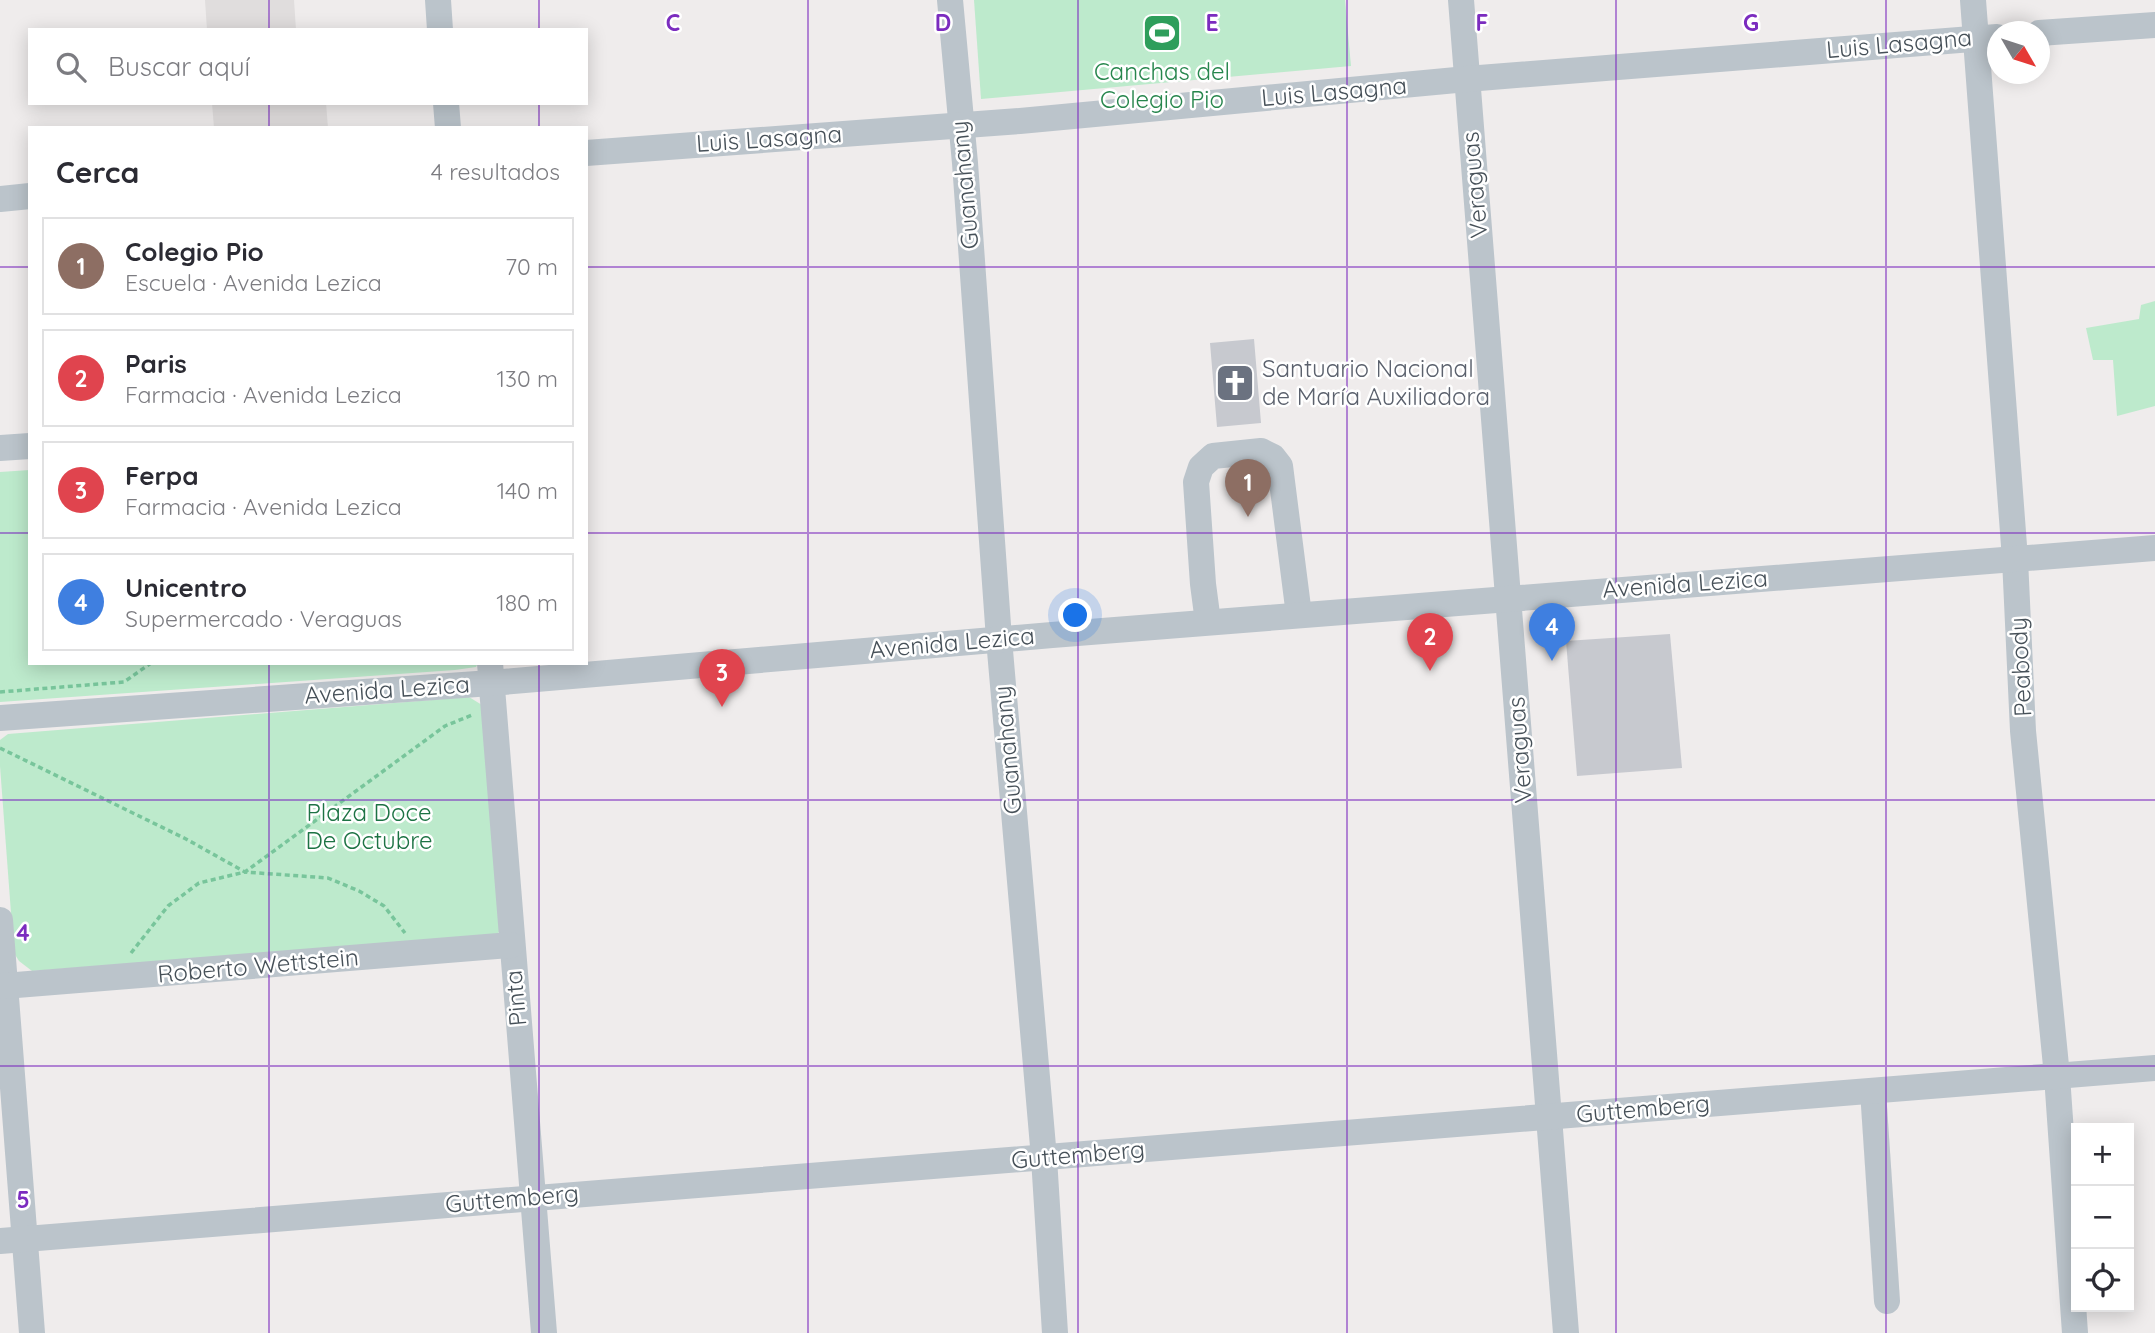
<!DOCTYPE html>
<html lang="es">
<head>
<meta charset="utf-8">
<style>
  body { margin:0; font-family:Quicksand,sans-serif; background:#f7f7f7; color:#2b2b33 }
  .controls { position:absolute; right:21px; bottom:21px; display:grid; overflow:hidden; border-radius:0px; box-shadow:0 4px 18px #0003 }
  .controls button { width:63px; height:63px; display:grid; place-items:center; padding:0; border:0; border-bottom:2px solid #e1e1e2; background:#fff; color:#2b2b33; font:35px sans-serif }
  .compass { position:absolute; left:1987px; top:21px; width:63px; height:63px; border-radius:50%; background:#fff; box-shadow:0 4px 18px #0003; rotate:129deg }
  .you { position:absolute; left:1076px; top:616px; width:24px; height:24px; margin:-18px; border:5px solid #fff; border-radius:50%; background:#1a73e8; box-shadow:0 0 0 10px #1a73e833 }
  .badge { display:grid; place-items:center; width:46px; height:46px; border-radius:50%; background:#0f766e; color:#fff; font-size:23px; font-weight:700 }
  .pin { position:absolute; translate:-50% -58px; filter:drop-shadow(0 2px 4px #0008) }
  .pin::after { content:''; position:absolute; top:37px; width:24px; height:21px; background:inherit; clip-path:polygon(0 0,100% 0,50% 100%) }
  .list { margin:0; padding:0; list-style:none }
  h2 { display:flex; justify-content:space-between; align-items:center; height:91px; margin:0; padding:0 28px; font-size:30px }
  h2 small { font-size:23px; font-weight:400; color:#7c7c81 }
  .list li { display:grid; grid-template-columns:46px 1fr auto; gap:21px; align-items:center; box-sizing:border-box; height:98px; margin:0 14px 14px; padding:0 14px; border:2px solid #e1e1e2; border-radius:0px }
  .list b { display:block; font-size:26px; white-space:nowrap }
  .list p { margin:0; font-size:23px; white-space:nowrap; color:#7c7c81 }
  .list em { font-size:23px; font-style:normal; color:#7c7c81 }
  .icon { flex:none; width:38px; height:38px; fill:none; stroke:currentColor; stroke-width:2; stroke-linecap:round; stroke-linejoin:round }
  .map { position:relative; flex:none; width:2155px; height:1333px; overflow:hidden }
  .search { position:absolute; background:#fff; box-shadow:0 4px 18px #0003; left:28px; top:28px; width:560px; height:77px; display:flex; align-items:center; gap:18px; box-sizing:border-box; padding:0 24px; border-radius:0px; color:#7c7c81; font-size:26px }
  .panel { position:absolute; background:#fff; box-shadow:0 4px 18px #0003; left:28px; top:126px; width:560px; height:539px; border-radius:0px }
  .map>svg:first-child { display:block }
  .education { fill:#e0dddd }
  .green { fill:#bdeacc }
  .building { fill:#c7c9cf }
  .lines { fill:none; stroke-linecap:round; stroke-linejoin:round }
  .path { stroke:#78c59b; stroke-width:3.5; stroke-dasharray:5 3.5; stroke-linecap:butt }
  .minor { stroke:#bbc4cb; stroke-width:26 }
  .grid { fill:none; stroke:#7b2cbf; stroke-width:2; stroke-opacity:0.55 }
  .labels { text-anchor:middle; stroke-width:5; stroke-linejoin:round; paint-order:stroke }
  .street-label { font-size:24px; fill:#465058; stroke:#fff }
  .leisure-label { font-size:24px; fill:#27864d; stroke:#fff }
  .worship-label { font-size:24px; fill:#5b616d; stroke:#fff; text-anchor:start }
  .park-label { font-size:24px; fill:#1d7344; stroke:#fff }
  .grid-label { font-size:23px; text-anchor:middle; font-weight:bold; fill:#7b2cbf; stroke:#fff; stroke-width:5; stroke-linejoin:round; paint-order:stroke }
</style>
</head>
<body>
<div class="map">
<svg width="2155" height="1333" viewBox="0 0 2155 1333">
  <rect width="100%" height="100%" fill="#efecec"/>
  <!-- education -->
  <g class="education">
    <path d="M205 0H294L296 30H207Z"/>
    <path d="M212 103H326L328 128H214Z"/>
  </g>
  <!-- green -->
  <g class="green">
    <path d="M974 0H1345L1351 66 981 99Z"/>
    <path d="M2155 301V406L2117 416 2113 360H2093L2086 328 2139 319 2141 305Z"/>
    <path d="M30 470V663H478L476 667 455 670 0 702V472Z"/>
    <path d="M469 697 482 705 501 930 495 936 32 971 19 961 14 953 0 766V740L8 734Z"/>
  </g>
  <!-- building -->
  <g class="building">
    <path d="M1254 339 1261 423 1217 427 1210 343Z"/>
    <path d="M1670 634 1682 768 1577 776 1566 641Z"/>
  </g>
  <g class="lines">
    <!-- path -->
    <g class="path">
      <path d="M0 692 124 682 151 663"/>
      <path d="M0 748 186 839 245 872 328 878 359 891 384 906 405 933"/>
      <path d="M131 953 168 906 199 883 245 872 445 726 472 715"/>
    </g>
    <!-- minor -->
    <g class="minor">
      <path d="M438 0 440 30"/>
      <path d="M950 0 965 163 999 639 1044 1158 1055 1333"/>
      <path d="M1461 0 1566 1333"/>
      <path d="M1973 0 2015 559 2023 731 2057 1076 2075 1333"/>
      <path d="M2039 33 2155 25"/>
      <path d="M446 103 448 128"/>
      <path d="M586 153 1020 121 1467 79 1997 37"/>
      <path d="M0 199 30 196"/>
      <path d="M0 448 30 446"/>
      <path d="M1208 622 1203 584 1196 482 1201 467 1213 456 1261 451 1273 457 1280 466 1299 615"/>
      <path d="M490 663 544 1333"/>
      <path d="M0 718 491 683 1052 635 2155 548"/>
      <path d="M0 920 32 1333"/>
      <path d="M4 986 511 945"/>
      <path d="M1873 1091 1887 1301"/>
      <path d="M0 1241 2155 1068"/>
    </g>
  </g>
  <!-- grid -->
  <path class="grid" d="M269 0V30M539 0V30M808 0V1333M1078 0V1333M1347 0V1333M1616 0V1333M1886 0V1333M269 103V128M539 103V128M0 267H30M586 267H2155M0 533H30M586 533H2155M269 663V1333M539 663V1333M0 800H2155M0 1066H2155"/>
  <!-- icons -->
  <defs>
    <g id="stadium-square" transform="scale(2.0125)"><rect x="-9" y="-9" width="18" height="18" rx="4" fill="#2e9e5b" stroke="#fff"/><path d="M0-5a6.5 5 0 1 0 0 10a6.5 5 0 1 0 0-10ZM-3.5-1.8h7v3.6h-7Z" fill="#fff"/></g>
    <g id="church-square" transform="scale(2.0125)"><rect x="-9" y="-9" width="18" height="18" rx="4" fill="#6b7280" stroke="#fff"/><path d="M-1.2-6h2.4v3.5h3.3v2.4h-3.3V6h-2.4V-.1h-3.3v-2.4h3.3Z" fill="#fff"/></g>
  </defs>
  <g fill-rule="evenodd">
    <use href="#stadium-square" x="1162" y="33"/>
    <use href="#church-square" x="1235" y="383"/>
  </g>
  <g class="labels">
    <!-- street labels -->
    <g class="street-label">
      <text transform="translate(1899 44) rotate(-5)" y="8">Luis Lasagna</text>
      <text transform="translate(1334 92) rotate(-5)" y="8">Luis Lasagna</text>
      <text transform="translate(769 139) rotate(-4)" y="8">Luis Lasagna</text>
      <text transform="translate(965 185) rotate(-95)" y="8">Guanahany</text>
      <text transform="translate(1475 185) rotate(-95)" y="8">Veraguas</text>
      <text transform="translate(1685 584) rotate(-4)" y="8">Avenida Lezica</text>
      <text transform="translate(952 643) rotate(-5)" y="8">Avenida Lezica</text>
      <text transform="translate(2021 667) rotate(-93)" y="8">Peabody</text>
      <text transform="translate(387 690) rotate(-4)" y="8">Avenida Lezica</text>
      <text transform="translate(1008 750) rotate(-95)" y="8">Guanahany</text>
      <text transform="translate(1520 750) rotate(-94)" y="8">Veraguas</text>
      <text transform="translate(258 966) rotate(-5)" y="8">Roberto Wettstein</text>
      <text transform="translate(516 998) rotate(-95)" y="8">Pinta</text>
      <text transform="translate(1643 1109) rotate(-5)" y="8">Guttemberg</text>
      <text transform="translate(1078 1155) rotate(-5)" y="8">Guttemberg</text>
      <text transform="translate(512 1199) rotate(-5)" y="8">Guttemberg</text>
    </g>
    <!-- leisure labels -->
    <g class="leisure-label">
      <text x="1162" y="80">Canchas del<tspan x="1162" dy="28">Colegio Pio</tspan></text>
    </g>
    <!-- worship labels -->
    <g class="worship-label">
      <text x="1262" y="377">Santuario Nacional<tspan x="1262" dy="28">de María Auxiliadora</tspan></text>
    </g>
    <!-- park labels -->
    <g class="park-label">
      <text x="369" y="821">Plaza Doce<tspan x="369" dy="28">De Octubre</tspan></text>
    </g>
  </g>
  <g class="grid-label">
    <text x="673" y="31">C</text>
    <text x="943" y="31">D</text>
    <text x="1212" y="31">E</text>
    <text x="1482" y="31">F</text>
    <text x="1751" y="31">G</text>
    <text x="23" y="941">4</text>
    <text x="23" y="1208">5</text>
  </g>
</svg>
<div class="controls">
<button>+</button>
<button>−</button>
<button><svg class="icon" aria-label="locate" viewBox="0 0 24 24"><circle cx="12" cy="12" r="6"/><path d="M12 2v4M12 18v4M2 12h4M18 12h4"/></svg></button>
</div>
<svg class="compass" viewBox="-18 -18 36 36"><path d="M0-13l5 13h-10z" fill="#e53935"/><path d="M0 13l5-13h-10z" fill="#7c7c81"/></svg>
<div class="you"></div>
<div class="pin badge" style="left:1248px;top:517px;background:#8d6e63">1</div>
<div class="pin badge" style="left:1430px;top:671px;background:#e0444e">2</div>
<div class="pin badge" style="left:722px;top:707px;background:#e0444e">3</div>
<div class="pin badge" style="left:1552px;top:661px;background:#3f7fe0">4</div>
<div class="search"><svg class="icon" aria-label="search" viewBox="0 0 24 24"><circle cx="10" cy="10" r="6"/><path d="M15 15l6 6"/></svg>Buscar aquí</div>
<section class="panel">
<h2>Cerca<small>4 resultados</small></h2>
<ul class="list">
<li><span class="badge" style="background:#8d6e63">1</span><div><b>Colegio Pio</b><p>Escuela · Avenida Lezica</p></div><em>70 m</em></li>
<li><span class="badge" style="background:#e0444e">2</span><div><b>Paris</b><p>Farmacia · Avenida Lezica</p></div><em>130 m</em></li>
<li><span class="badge" style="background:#e0444e">3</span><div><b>Ferpa</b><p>Farmacia · Avenida Lezica</p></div><em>140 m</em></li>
<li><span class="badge" style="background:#3f7fe0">4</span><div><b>Unicentro</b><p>Supermercado · Veraguas</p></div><em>180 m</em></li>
</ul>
</section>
</div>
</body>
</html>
